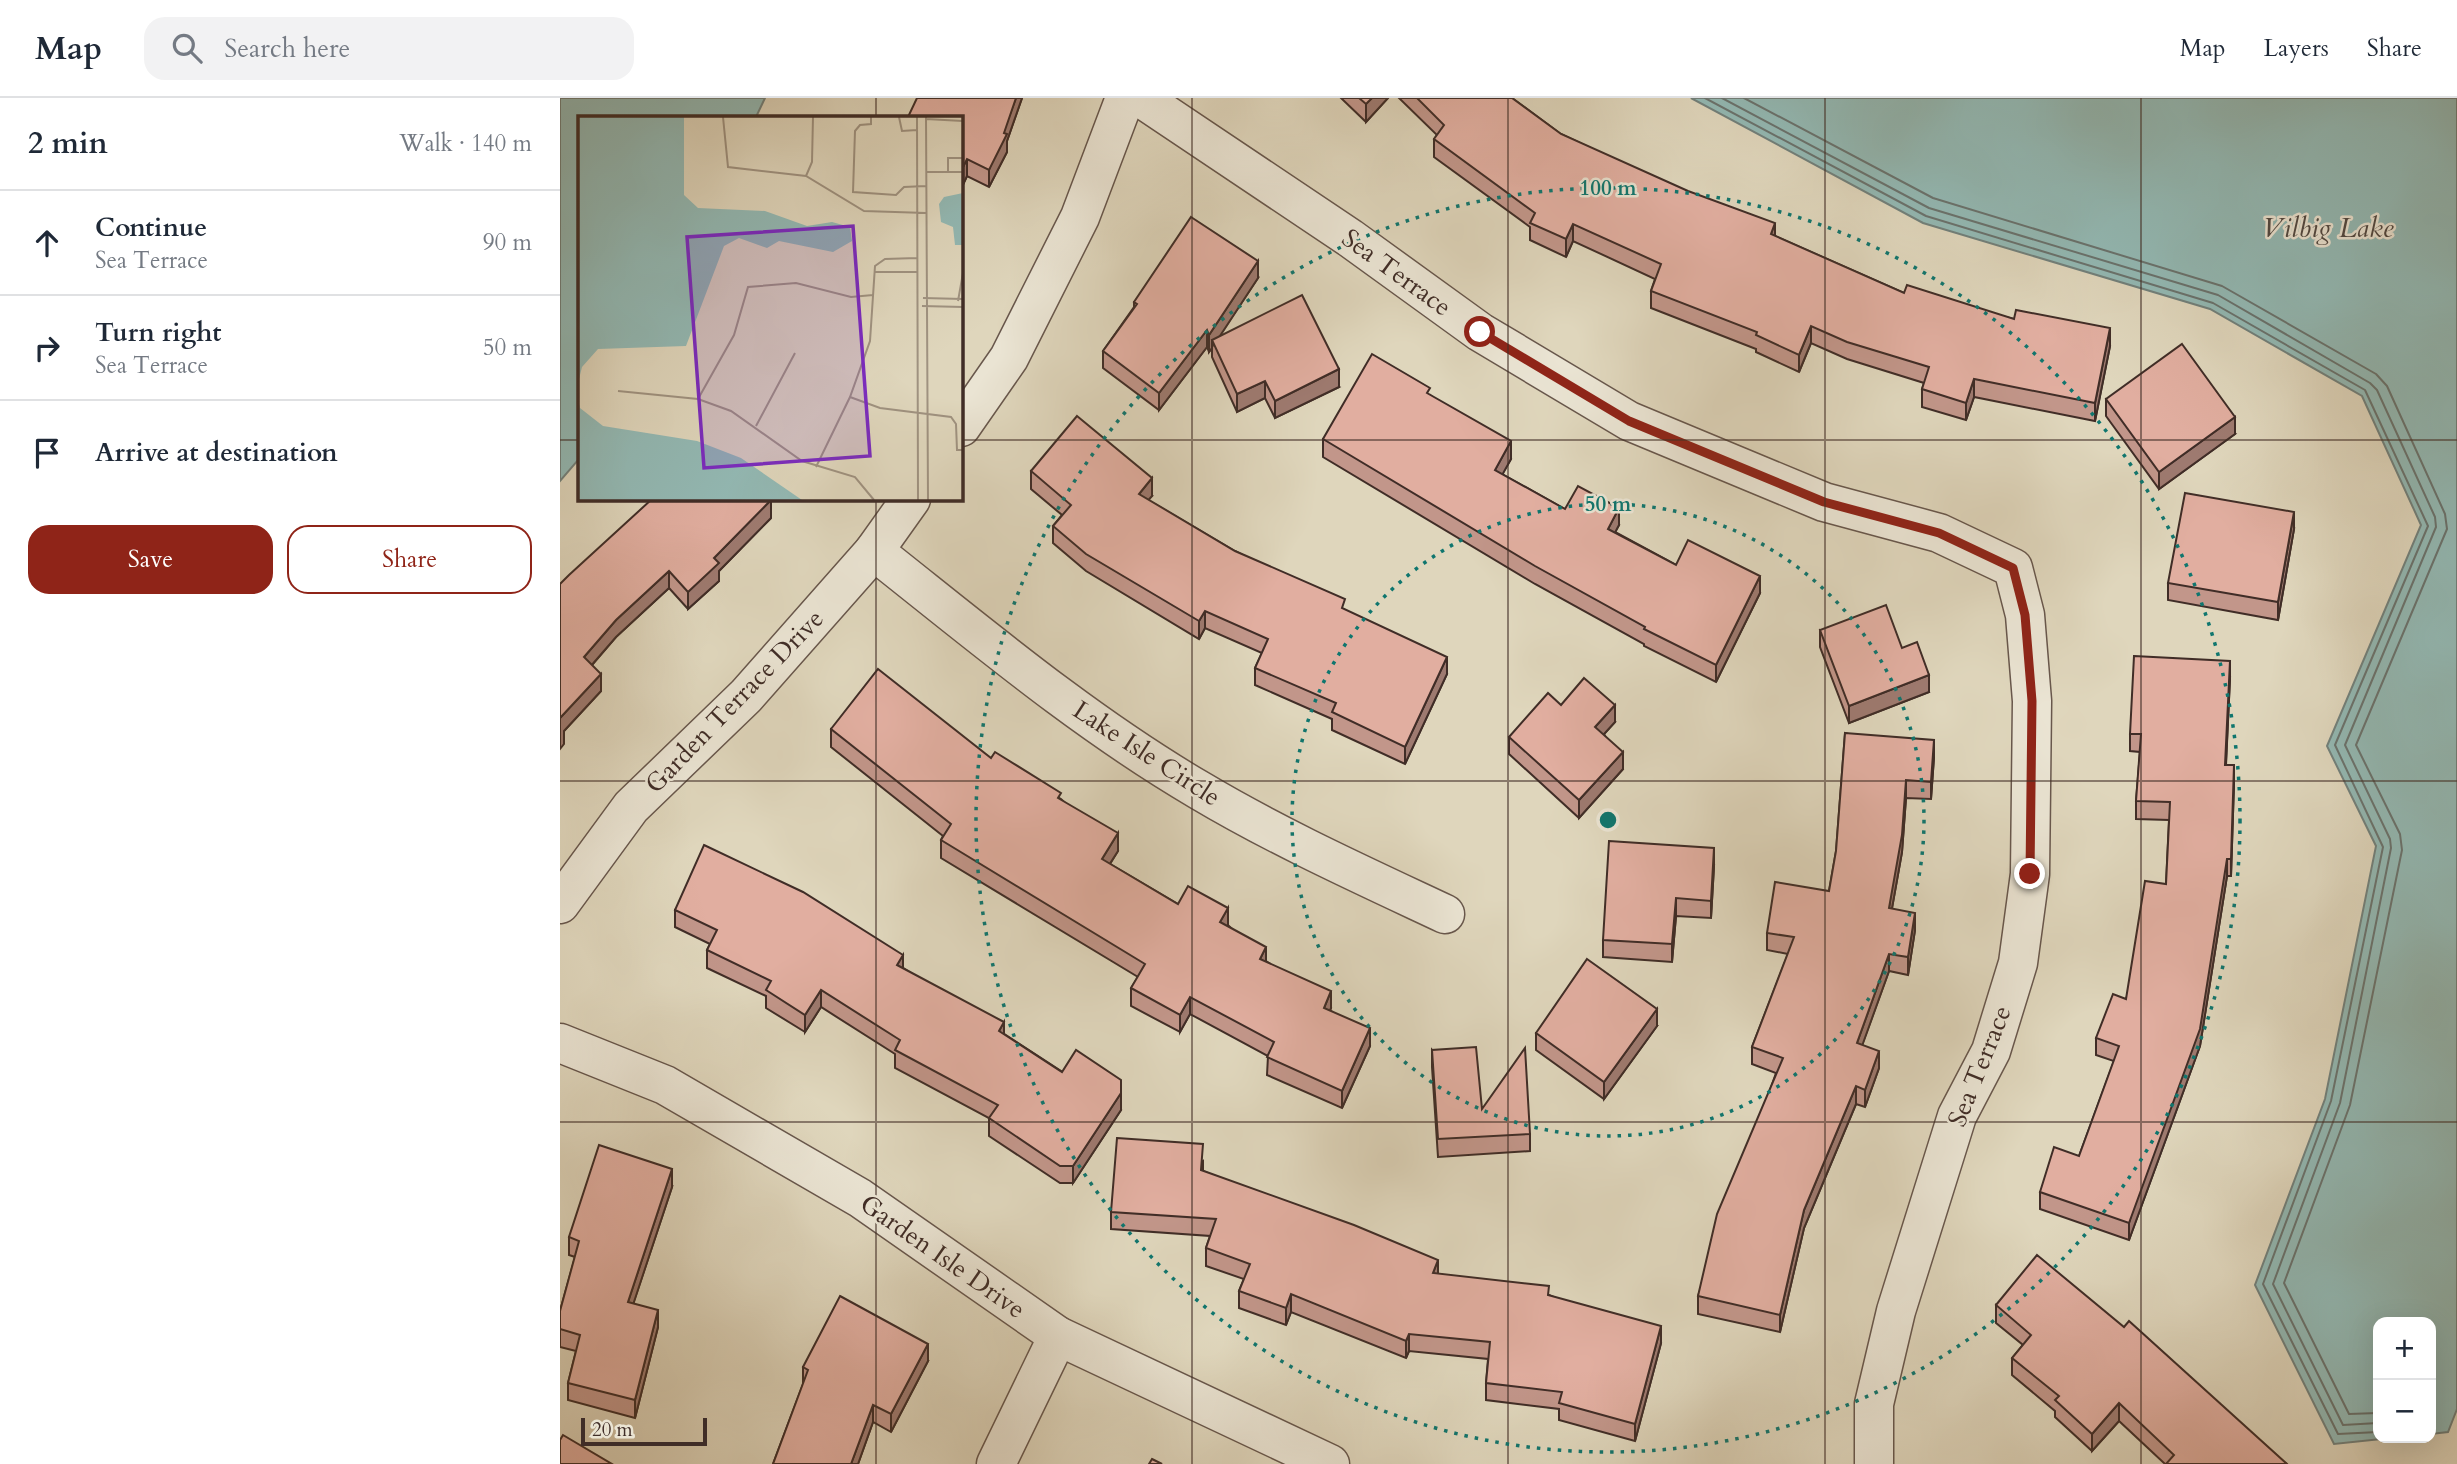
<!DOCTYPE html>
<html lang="en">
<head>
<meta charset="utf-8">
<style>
  body { margin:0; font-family:Cardo,serif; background:#f2f2f3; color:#1f2937 }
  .controls { position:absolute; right:21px; bottom:21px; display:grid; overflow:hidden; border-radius:14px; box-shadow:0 7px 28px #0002 }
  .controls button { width:63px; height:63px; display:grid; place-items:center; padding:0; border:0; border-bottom:2px solid #e0e1e3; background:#fff; color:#1f2937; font:35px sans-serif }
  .scale { position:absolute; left:21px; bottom:18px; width:126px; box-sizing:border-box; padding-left:7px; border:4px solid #402d27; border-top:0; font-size:19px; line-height:24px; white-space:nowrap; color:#402d27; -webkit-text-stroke:5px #eae4d3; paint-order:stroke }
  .stop { position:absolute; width:21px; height:21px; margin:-16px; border:5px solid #8f2418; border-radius:50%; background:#fff }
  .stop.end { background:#8f2418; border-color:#fff; box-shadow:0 2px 7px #0008 }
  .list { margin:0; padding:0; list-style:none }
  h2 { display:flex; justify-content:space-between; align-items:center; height:91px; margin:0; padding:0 28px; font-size:30px }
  h2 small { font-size:23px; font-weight:400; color:#747a83 }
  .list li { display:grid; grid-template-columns:46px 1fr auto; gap:21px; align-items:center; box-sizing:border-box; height:105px; padding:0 28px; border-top:2px solid #e0e1e3 }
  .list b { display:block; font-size:26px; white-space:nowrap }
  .list p { margin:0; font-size:23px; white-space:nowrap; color:#747a83 }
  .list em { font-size:23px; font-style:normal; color:#747a83 }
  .actions { display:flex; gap:14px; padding:21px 28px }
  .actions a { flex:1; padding:16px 0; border:2px solid #8f2418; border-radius:21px; text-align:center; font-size:24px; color:#8f2418 }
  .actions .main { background:#8f2418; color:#fff }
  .icon { flex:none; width:38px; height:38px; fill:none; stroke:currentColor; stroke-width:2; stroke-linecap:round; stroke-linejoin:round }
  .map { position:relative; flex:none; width:1897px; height:1366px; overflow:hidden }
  header { display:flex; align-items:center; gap:42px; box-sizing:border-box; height:98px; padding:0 35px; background:#fff; border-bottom:2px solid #e0e1e3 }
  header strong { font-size:33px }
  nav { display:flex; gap:38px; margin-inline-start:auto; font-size:24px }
  .search { width:490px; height:63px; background:#f2f2f3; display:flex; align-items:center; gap:18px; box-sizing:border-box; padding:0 24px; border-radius:21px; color:#747a83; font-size:26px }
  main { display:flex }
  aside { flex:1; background:#fff }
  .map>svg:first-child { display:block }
  .water { fill:#93b9b4; stroke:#72817c; stroke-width:2 }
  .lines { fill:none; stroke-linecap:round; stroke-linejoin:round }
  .shore { stroke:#6a736e; stroke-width:2 }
  .street-casing { stroke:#68574c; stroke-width:41 }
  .street { stroke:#eae4d3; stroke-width:38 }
  .wall { fill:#c2968a; stroke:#402d27; stroke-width:2 }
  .shaded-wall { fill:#9e7a70; stroke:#402d27; stroke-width:2 }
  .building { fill:#e1aea0; stroke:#402d27; stroke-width:2 }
  .route { stroke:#8f2418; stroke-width:9 }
  .grid { fill:none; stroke:#402d27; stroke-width:2; stroke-opacity:0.55 }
  .ring { fill:none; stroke:#0f766e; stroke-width:3.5; stroke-dasharray:3.5 7 }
  .labels { text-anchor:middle; stroke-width:5; stroke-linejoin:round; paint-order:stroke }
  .street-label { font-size:26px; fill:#402d27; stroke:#eae4d3 }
  .water-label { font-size:28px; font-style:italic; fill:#514943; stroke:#eae4d3 }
  .inset-road { fill:none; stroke:#9f9280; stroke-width:2 }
  .view { fill:#7b2cbf; fill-opacity:0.15; stroke:#7b2cbf; stroke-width:3.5 }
  .inset-edge { fill:none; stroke:#402d27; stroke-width:3.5 }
  .centre { fill:#0f766e; stroke:#eae4d3; stroke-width:3.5 }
  .ring-label { font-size:21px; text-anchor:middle; font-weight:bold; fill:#0f766e; stroke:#eae4d3; stroke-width:5; stroke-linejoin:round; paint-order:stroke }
</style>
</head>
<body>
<header>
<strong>Map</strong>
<div class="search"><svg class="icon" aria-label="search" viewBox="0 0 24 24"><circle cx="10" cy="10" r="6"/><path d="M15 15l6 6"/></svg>Search here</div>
<nav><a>Map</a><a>Layers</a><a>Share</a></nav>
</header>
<main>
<aside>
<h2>2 min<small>Walk · 140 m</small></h2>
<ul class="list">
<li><svg class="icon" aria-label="ahead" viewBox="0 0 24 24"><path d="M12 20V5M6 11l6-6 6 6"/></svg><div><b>Continue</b><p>Sea Terrace</p></div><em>90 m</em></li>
<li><svg class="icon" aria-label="right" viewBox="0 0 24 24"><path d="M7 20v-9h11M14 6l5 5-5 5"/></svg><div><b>Turn right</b><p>Sea Terrace</p></div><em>50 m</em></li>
<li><svg class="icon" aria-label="arrive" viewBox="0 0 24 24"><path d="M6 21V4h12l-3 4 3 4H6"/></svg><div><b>Arrive at destination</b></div></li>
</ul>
<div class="actions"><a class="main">Save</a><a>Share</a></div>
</aside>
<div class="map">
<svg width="1897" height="1366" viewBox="0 0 1897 1366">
  <rect width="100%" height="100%" fill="#dfd6bc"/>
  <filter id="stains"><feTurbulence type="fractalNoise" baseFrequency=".00286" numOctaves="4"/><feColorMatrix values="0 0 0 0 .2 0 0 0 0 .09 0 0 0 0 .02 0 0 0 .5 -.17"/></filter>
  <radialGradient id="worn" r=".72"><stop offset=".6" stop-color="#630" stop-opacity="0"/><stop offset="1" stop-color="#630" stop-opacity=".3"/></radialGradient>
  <!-- water -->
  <g class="water">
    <path d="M0 0H205L196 19H19V361L0 383Z"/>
    <path d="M1131 0H1897V1311L1888 1334 1871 1336V1224H1818V1340H1831L1774 1346 1695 1187 1765 1001 1816 748 1767 648 1861 427 1802 298 1650 211 1363 125Z"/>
  </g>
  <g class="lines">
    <!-- shore -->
    <g class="shore">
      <path d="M1145 0 1366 118 1653 205 1805 292 1868 428 1775 647 1823 749 1771 1003 1703 1186 1778 1336 1818 1334"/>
      <path d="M1162 0 1369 110 1658 197 1810 285 1817 292 1875 419 1876 429 1785 647 1830 741 1831 750 1780 1005 1713 1186 1783 1327 1818 1325"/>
      <path d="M1184 0 1373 100 1662 188 1816 276 1827 288 1885 416 1887 431 1796 647 1840 736 1842 752 1790 1007 1724 1185 1789 1316 1818 1315"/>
    </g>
    <!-- street casing -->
    <g class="street-casing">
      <g id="street">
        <path d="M581 0 790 140 920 234 1069 323 1264 404 1379 435 1453 470 1465 517 1472 603 1470 776 1458 865 1431 953 1397 1018 1336 1213 1314 1306V1366"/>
        <path d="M401 329 449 260 520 119 565 0"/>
        <path d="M314 453C419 536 523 624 639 692 718 739 802 777 885 816"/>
        <path d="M0 806 71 709 186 598 314 453 351 401"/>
        <path d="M0 945 105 987 300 1100 498 1238 770 1366"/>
        <path d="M436 1366 498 1238"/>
      </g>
    </g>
    <!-- street -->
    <use href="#street" class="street"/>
  </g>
  <!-- wall -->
  <g class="wall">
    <path d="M357 0H462L447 43V54L429 89 407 78 401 91V19Z"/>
    <path d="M781 0H828L806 24Z"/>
    <path d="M839 0H952L1001 36 1215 138 1344 195 1454 221 1550 248 1535 323 1414 299 1406 322 1362 309V291L1364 285 1287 261 1251 245 1239 274 1196 254V251L1091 210V193L1095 181 1013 143 1006 159 970 142V129L874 59V41L877 37Z"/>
    <path d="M698 180 660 237 779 289 715 320 705 300 677 314 652 259V250L649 254 647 249 599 312 543 270V253L574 209V204Z"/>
    <path d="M870 297 951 361 942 376 1005 411 1059 427 1055 434 1116 467 1200 495 1156 584 1084 548V546L975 486 763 359V341Z"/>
    <path d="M1546 301 1675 336 1599 391 1546 318Z"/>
    <path d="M471 373 592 398 588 402 675 453 785 512 887 576 845 666 772 632V621L695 587V570L702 555 645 530 639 541 526 473 493 445V428L502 417 471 391Z"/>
    <path d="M211 420 159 473V483L128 511 109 490 56 539 32 567 41 593 4 633V646L0 486Z"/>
    <path d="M1734 431 1718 522 1608 502V485Z"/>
    <path d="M1260 532 1342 550 1369 594 1289 625 1260 549Z"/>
    <path d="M1670 580 1666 667 1674 685 1671 778H1667L1640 948 1569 1142 1480 1111V1094L1519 1058 1554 963 1536 957V940L1566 901 1606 786 1609 722 1576 721V703L1580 654 1570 653V636Z"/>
    <path d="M1001 607 1055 624 1044 636 1063 671 1019 720 949 656V639Z"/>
    <path d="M271 631 431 660 501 701 558 753 550 766 618 806 668 827 706 863 771 910 770 912 810 948 782 1010 707 977 708 958 630 916 620 934 571 908V890L578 879 381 760V742L383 738 271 649Z"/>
    <path d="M1285 635 1374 659 1371 701 1346 700 1342 754 1332 810 1355 832 1348 877 1329 873 1302 947 1319 970 1305 1009 1296 1006 1244 1130 1220 1234 1138 1216V1198L1216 975 1192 966V949L1228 856 1207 852V835L1269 793 1276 753Z"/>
    <path d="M1154 768 1151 820 1116 818 1112 864 1043 859V842Z"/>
    <path d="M115 812 343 870 561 1012 513 1085H500L429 1038V1020L335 970V956L261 909 245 934 206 910V898L147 870V852L150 846 115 829Z"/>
    <path d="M1097 928 1044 1001 976 952V935Z"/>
    <path d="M872 952 922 1011 970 1036V1053L878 1059 872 969Z"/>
    <path d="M643 1063V1073L878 1176 989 1197 1101 1245 1075 1343 999 1322V1311L926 1302V1285L928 1261 849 1253 846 1260 731 1214 726 1227 679 1210V1193L684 1181 646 1168V1150L650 1138 551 1131V1114Z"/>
    <path d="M112 1089 73 1206 98 1229 75 1320 8 1302V1285L16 1253 0 1249V1213L15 1159 9 1157V1139Z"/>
    <path d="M1436 1207 1727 1366H1605L1559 1323 1532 1353 1495 1319V1313L1452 1277V1260L1463 1247 1436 1225Z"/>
    <path d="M368 1263 331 1334 313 1324 298 1366H213L243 1286V1269Z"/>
  </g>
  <!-- shaded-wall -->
  <g class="shaded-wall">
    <path d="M456 0H462L447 43V54L429 89V72Z"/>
    <path d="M812 0H828L806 24V6Z"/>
    <path d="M407 61V78L401 91V73Z"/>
    <path d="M1215 125V142L1211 136Z"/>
    <path d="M1013 126V143L1006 159V141Z"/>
    <path d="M698 163V180L654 247 652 242V250L649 254V237Z"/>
    <path d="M1251 228V245L1239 274V257Z"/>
    <path d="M1550 230V248L1535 323V305Z"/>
    <path d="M647 232V249L599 312V295Z"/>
    <path d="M779 271V289L715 320V303Z"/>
    <path d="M1414 281V299L1406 322V305Z"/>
    <path d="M705 283V300L677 314V296Z"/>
    <path d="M1675 319V336L1599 391V374Z"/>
    <path d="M951 343V361L935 390V372Z"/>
    <path d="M592 380V398L579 413V396Z"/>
    <path d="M211 402V420L159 473V483L128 511V494L154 460Z"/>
    <path d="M1059 410V427L1048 448V431Z"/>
    <path d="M1734 414V431L1718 522V504Z"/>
    <path d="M109 473V490L56 539 24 576V559L56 522Z"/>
    <path d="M1200 478V495L1156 584V567Z"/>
    <path d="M645 513V530L639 541V523Z"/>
    <path d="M887 559V576L845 666V649Z"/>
    <path d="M1670 563V580L1665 684V667Z"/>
    <path d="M41 576V593L4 633V646L0 651V620Z"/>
    <path d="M1369 577V594L1289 625V608Z"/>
    <path d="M1055 607V624L1035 646V629Z"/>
    <path d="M1374 642V659L1371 701V684Z"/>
    <path d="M1063 654V671L1019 720V702Z"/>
    <path d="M1674 667V685L1671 778V761Z"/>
    <path d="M1346 682V700L1342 754 1329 827V810Z"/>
    <path d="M558 735V753L542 778V761Z"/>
    <path d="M1154 750V768L1151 820V803Z"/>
    <path d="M1667 761V778L1640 948 1569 1142V1125Z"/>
    <path d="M1116 800V818L1112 864V846Z"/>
    <path d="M668 810V827L660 841V824Z"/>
    <path d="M1355 815V832L1348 877V859Z"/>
    <path d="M706 849V867L700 861Z"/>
    <path d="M1329 856V873L1297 962V945Z"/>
    <path d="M343 857V874L337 867Z"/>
    <path d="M261 892V909L245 934V917Z"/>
    <path d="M771 893V910L764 927V910Z"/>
    <path d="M630 899V916L620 934V917Z"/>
    <path d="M1097 911V928L1044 1001V984Z"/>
    <path d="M444 924V941L439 933Z"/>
    <path d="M810 930V948L782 1010V993Z"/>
    <path d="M1319 953V970L1305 1009V992Z"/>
    <path d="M1296 988V1006L1244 1130 1220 1234V1217L1244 1112Z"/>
    <path d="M561 995V1012L513 1085V1068Z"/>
    <path d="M112 1071V1089L68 1222V1204Z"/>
    <path d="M878 1162V1179L873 1175Z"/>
    <path d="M731 1196V1214L726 1227V1210Z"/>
    <path d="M98 1212V1229L75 1320V1302Z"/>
    <path d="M1101 1228V1245L1075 1343V1326Z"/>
    <path d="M849 1236V1253L846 1260V1243Z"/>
    <path d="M368 1246V1263L331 1334V1316Z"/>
    <path d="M1559 1305V1323L1532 1353V1336Z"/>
    <path d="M313 1307V1324L298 1366H291Z"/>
  </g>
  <!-- building -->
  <g class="building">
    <path d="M357 0H456L444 35 447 36 429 72 407 61 401 73V19H348Z"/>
    <path d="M799 0H812L806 6Z"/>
    <path d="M857 0H952L1001 36 1128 93 1215 125 1211 136 1344 195 1347 187 1454 221 1456 212 1550 230 1535 305 1414 281 1406 305 1362 291 1369 269 1287 244 1251 228 1239 257 1196 237 1197 234 1091 193 1101 166 1013 126 1006 141 970 125 975 115 874 41 884 27Z"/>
    <path d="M631 119 698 163 649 237 647 232 599 295 543 253 577 206 574 204Z"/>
    <path d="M742 197 779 271 715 303 705 283 677 296 652 242Z"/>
    <path d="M1622 246 1675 319 1599 374 1546 301Z"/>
    <path d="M812 256 870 290 867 295 951 343 935 372 1005 411 1018 388 1059 410 1048 431 1116 467 1128 442 1200 478 1156 567 1084 531 1085 529 975 468 763 341Z"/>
    <path d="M517 318 592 380 579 396 675 453 785 501 782 510 887 559 845 649 772 614 776 605 695 570 708 541 645 513 639 523 526 456 493 428 511 407 471 373Z"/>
    <path d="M1625 395 1734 414 1718 504 1608 485Z"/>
    <path d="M92 401H209L211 402 154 460 159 465 128 494 109 473 56 522 24 559 41 576 0 620V486L9 477Z"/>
    <path d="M1326 507 1342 550 1357 544 1369 577 1289 608 1260 532Z"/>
    <path d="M1574 558 1670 563 1665 667H1674L1671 761H1667L1640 931 1569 1125 1480 1094 1494 1049 1519 1058 1559 948 1536 940 1553 896 1566 901 1585 783 1606 786 1610 704 1576 703 1581 636H1570Z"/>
    <path d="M318 571 431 660 435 654 501 695 498 700 558 735 542 761 618 806 628 788 668 810 660 824 706 849 700 861 771 893 764 910 810 930 782 993 707 959 714 944 630 899 620 917 571 890 585 866 381 742 391 726 271 631Z"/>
    <path d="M1024 580 1055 607 1035 629 1063 654 1019 702 949 639 988 595 1001 607Z"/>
    <path d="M1285 635 1374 642 1371 684 1346 682 1342 737 1329 810 1355 815 1348 859 1329 856 1297 945 1319 953 1305 992 1296 988 1244 1112 1220 1217 1138 1198 1157 1116 1223 960 1192 949 1234 839 1207 835 1215 784 1269 793 1276 753Z"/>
    <path d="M1049 743 1154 750 1151 803 1116 800 1112 846 1043 842Z"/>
    <path d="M144 747 243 794 343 857 337 867 444 924 439 933 502 974 516 952 561 982V995L513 1068H500L429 1020 438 1007 335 952 340 942 261 892 245 917 206 892 211 883 147 852 157 832 115 812Z"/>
    <path d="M1027 861 1097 911 1044 984 976 935Z"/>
    <path d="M916 949 922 1011 965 950 970 1036 878 1041 872 952Z"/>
    <path d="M557 1040 643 1046 641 1072 794 1127 878 1162 873 1175 989 1188 988 1197 1101 1228 1075 1326 999 1305 1002 1294 926 1285 930 1244 849 1236 846 1243 731 1196 726 1210 679 1193 690 1166 646 1150 656 1121 551 1114Z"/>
    <path d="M39 1047 112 1071 68 1204 98 1212 75 1302 8 1285 20 1237 0 1231V1213L19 1143 9 1139Z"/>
    <path d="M1477 1157 1564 1229 1569 1223 1727 1366H1606L1614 1357 1559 1305 1532 1336 1495 1302 1499 1298 1452 1260 1471 1237 1436 1207Z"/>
    <path d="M280 1198 368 1246 331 1316 313 1307 291 1366H213L248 1272 243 1269Z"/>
    <path d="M3 1337 52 1366H0V1342Z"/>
    <path d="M592 1361 602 1366H589Z"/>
  </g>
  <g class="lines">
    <!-- route -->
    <path class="route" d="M920 234 1069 323 1264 404 1379 435 1453 470 1465 517 1472 603 1470 776"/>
  </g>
  <!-- grid -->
  <path class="grid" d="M316 0V19M632 0V1366M948 0V1366M1265 0V1366M1581 0V1366M0 342H19M401 342H1897M316 401V1366M0 683H1897M0 1024H1897"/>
  <!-- distance rings -->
  <g class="ring">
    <circle cx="1048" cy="722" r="316"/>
    <circle cx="1048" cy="722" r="632"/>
  </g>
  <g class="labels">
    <!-- street labels -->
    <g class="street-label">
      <text transform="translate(837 174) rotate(36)" y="9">Sea Terrace</text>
      <text transform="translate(174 603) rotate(-46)" y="9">Garden Terrace Drive</text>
      <text transform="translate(587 655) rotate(33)" y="9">Lake Isle Circle</text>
      <text transform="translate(1419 968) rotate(-68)" y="9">Sea Terrace</text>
      <text transform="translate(383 1158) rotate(35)" y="9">Garden Isle Drive</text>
    </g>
    <!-- water labels -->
    <g class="water-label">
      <text x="1768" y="139">Vilbig Lake</text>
    </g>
  </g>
  <!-- overview -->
  <g transform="translate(18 18)">
    <rect width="385" height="385" fill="#dfd6bc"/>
    <path d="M0 1H106V79L120 92 187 95 229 110 254 106 272 111 274 125 255 136 201 125 189 132 161 122 146 130 108 230 20 233 4 251 0 267ZM385 77V129H377L375 111 363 106 361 88 366 81ZM0 284 2 292 25 310 119 325 163 342 224 384H0Z" fill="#93b9b4"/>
    <path class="inset-road" d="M145 1 150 51 228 60 286 95 348 97M293 1V8L282 9 277 15 275 76 318 79 326 71 348 70M321 1 324 15 339 14M339 1 340 384M348 1 350 384M348 3 385 5M348 56H385M370 56V42H385M228 60 234 46 235 1M296 156H339M345 182 385 183M380 185 385 157M344 190 385 191M40 275 120 283 153 295 224 345 277 361 296 384M272 281 302 292 373 301 378 308 379 334H385M120 283 156 219 170 171 218 167 273 181 295 179M178 310 217 237M238 351 272 281 292 225 297 150 307 143 339 142"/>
    <path class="view" d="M275 110 292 340 126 352 109 121Z"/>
    <rect width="385" height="385" class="inset-edge"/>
  </g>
  <circle cx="1048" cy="722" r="10" class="centre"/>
  <g class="ring-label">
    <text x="1048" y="97">100 m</text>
    <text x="1048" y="413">50 m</text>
  </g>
  <rect width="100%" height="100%" filter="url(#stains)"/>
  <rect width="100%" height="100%" fill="url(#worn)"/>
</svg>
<div class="controls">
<button>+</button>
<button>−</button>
</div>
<div class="scale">20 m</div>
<div class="stop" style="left:920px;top:234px"></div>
<div class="stop end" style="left:1470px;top:776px"></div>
</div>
</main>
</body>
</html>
